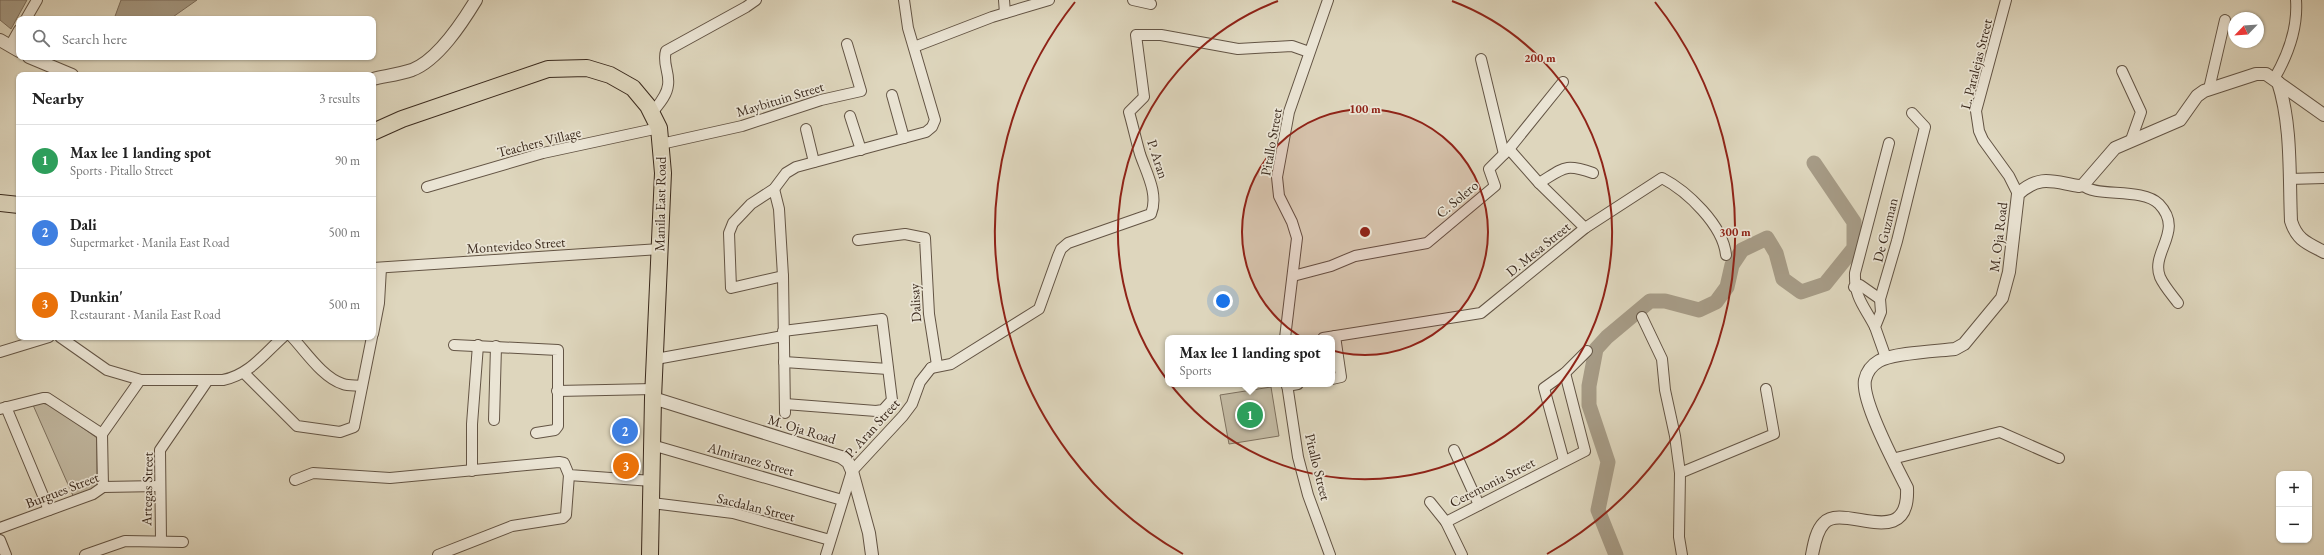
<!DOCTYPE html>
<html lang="en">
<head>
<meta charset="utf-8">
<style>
  body { margin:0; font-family:"EB Garamond",serif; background:#f2f2f2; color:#222 }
  .controls { position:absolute; right:12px; bottom:12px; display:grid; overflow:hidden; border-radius:8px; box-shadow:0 1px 3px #0004 }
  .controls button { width:36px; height:36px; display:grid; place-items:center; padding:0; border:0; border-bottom:1px solid #e0e0e0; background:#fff; color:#222; font:20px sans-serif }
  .compass { position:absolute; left:2228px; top:12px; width:36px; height:36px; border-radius:50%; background:#fff; box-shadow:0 1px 3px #0004; rotate:245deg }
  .you { position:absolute; left:1223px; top:301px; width:14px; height:14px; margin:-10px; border:3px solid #fff; border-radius:50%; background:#1a73e8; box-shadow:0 0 0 6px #1a73e833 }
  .badge { display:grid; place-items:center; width:26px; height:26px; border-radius:50%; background:#0b8043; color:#fff; font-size:13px; font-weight:700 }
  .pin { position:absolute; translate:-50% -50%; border:2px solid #fff; box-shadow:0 1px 4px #0006 }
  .popup { position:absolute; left:1165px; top:335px; width:170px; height:52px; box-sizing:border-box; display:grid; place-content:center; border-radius:8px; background:#fff; filter:drop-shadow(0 1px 3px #0005); font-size:13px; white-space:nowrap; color:#767676 }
  .popup b { font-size:15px; color:#222 }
  .popup::after { content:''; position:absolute; left:50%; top:100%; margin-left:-8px; border:8px solid transparent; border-top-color:#fff }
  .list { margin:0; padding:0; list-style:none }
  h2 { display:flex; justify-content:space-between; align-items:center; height:52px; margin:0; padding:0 16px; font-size:17px }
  h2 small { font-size:13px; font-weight:400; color:#767676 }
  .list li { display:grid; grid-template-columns:26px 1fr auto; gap:12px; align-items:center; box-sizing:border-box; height:72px; padding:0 16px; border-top:1px solid #e0e0e0 }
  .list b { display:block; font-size:15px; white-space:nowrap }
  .list p { margin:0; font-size:13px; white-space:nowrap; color:#767676 }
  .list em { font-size:13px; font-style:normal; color:#767676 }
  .icon { flex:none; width:22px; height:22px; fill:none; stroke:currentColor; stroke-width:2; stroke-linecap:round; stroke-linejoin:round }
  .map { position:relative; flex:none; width:2324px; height:555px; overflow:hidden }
  .search { position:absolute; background:#fff; box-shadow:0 1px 3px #0004; left:16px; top:16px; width:360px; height:44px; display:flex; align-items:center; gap:10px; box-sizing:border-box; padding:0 14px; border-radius:8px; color:#767676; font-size:15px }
  .panel { position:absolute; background:#fff; box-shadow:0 1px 3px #0004; left:16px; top:72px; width:360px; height:268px; border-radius:8px }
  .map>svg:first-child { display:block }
  .green { fill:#c2b9a2; stroke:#7e715f }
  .water { fill:#a69b86; stroke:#7b6d5c }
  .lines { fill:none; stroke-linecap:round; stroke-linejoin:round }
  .river { stroke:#a69b86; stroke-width:15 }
  .minor-casing { stroke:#635444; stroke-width:12 }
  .tertiary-casing { stroke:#635444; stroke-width:14 }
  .primary-casing { stroke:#3a291c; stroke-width:18 }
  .minor { stroke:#eae4d4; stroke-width:10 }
  .tertiary { stroke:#eae4d4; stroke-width:12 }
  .primary { stroke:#ded6bd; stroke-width:16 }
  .ring { fill:none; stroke:#8f2418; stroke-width:2 }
  .labels { text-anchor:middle; stroke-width:3.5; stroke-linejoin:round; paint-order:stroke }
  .street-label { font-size:14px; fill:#3a291c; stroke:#eae4d4 }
  .centre { fill:#8f2418; stroke:#eae4d4; stroke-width:2 }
  .ring-label { font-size:12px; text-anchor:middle; font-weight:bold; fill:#8f2418; stroke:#eae4d4; stroke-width:3.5; stroke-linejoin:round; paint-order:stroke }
</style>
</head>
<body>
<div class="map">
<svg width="2324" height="555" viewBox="0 0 2324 555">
  <rect width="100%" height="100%" fill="#ded6bd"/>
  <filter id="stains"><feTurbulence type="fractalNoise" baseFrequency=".005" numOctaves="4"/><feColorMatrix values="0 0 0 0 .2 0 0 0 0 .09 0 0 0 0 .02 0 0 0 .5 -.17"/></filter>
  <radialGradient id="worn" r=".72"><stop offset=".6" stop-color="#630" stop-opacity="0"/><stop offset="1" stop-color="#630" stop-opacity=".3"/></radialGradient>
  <!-- green -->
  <g class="green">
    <path d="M1271 387 1279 436 1229 444 1220 395Z"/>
    <path d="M42 403 52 406 97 438V488L74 498 33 405Z"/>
  </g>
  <!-- water -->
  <g class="water">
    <path d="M0 0H27L11 29 0 20Z"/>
    <path d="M121 0H197L170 19H114Z"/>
  </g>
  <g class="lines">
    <!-- river -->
    <path class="river" d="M1616 555 1598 510 1608 462 1589 405V386L1596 349 1607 337 1650 301H1665L1699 310 1716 302 1727 287 1732 265 1742 250 1767 238 1776 253 1783 279 1801 292 1825 284 1854 248V222L1814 163"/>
    <!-- minor casing -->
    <g class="minor-casing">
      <g id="minor">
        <path d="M1004 0 1005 13"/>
        <path d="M1133 0 1151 4"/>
        <path d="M2006 0 1976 111 1979 131 1983 140 2009 176 2018 194"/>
        <path d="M26 19 37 0"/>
        <path d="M10 46 19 30"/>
        <path d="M914 47 992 17 1049 0"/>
        <path d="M1481 59 1504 154"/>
        <path d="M2122 71 2141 112 2131 140"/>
        <path d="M2274 79C2288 55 2298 28 2296 0"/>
        <path d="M2209 89 2225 20"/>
        <path d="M892 95 904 138"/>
        <path d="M652 113C658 105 667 96 668 85 670 73 662 63 666 51L746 7 756 0"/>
        <path d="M850 116 861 150"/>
        <path d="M806 129 814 162"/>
        <path d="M661 144 742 126 821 100 861 91 847 44"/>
        <path d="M1509 149 1563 82"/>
        <path d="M2289 179 2324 178"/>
        <path d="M1539 183 1585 228"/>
        <path d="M2083 185C2094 198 2142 187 2159 204 2185 231 2150 252 2160 277 2164 286 2172 295 2178 303"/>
        <path d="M427 187 543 153 659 128"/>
        <path d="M774 189 779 209 783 276 785 413"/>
        <path d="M373 268 660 249"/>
        <path d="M783 276 731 288 729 233 733 223 751 204 774 189 786 173 796 167 926 132 932 127 935 120 908 28 904 0"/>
        <path d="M1293 276 1331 266 1355 256 1427 243 1495 186 1489 169 1509 149 1539 183C1564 168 1564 163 1593 173"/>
        <path d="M1854 287 1860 285 1880 299"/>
        <path d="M1642 317 1662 359 1665 390 1675 436 1680 473 1679 537 1682 555"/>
        <path d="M1875 327C1865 307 1854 298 1855 273L1889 143"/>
        <path d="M783 331 882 319 892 400 883 410 876 411 785 404"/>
        <path d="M373 334 379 303 381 268"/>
        <path d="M60 337 107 370 141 380H223C249 375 264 354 283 337"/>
        <path d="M292 337C306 352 323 378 343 384 349 386 356 385 362 386"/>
        <path d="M1285 338 1297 238 1292 222 1279 196 1277 177 1289 112 1328 0"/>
        <path d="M1323 338 1481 313 1585 228 1662 178C1687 191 1723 225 1726 255"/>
        <path d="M454 345 558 350V426L555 430 536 433"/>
        <path d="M0 352 49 337"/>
        <path d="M1886 358 1875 327 1881 312 1880 299 1897 241 1925 127 1912 113"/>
        <path d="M656 359 783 336"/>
        <path d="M784 362 888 369"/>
        <path d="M931 368 951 364 1039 309 1058 256 1061 249 1068 243 1151 214C1159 194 1146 172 1140 154 1136 140 1133 126 1129 112L1144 97 1136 35H1161L1238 49 1292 46 1309 52"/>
        <path d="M244 373 297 426 340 432 354 427 372 337"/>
        <path d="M1332 379 1341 377 1335 336"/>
        <path d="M1287 384 1298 457 1308 495 1330 555"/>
        <path d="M1287 386 1298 384"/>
        <path d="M557 391 654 389"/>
        <path d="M6 407 49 510"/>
        <path d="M0 409 43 398H47L102 434"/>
        <path d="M494 420 496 346"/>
        <path d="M652 445 842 500"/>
        <path d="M1454 450 1479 505"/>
        <path d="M1892 459 2000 432 2059 458"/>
        <path d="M1564 461 1544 388 1565 373 1587 351"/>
        <path d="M472 471V424L478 345"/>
        <path d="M1680 473 1774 434 1766 389"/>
        <path d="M295 480 313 473 390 478 559 462 564 463 569 475 652 481"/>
        <path d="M103 487 102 434 140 380"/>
        <path d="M1430 502 1446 522 1462 555"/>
        <path d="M652 503 733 513 830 540"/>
        <path d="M1446 522 1585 451 1565 373"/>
        <path d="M0 528 93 494 103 487 160 486"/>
        <path d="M0 540 6 555"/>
        <path d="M161 541 160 450 208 380"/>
        <path d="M85 555 125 541 183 542"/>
        <path d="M438 555 512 526 563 518 566 515 569 475"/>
        <path d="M826 555 852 471 903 416 912 404 920 382 931 368 937 365 929 314 925 238 905 234 858 240"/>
      </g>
    </g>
    <!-- tertiary casing -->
    <g class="tertiary-casing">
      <g id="tertiary">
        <path d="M0 40 19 51"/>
        <path d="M29 57 72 75"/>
        <path d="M373 79C386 76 400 74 412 70 438 60 462 23 476 0"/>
        <path d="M2278 82C2292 125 2289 175 2291 221 2297 240 2307 243 2324 252"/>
        <path d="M653 398 841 457 848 462 852 471 869 533 872 555"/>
        <path d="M1812 555C1814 545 1816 531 1824 523 1843 502 1910 553 1907 488 1896 466 1861 401 1865 380 1867 371 1872 365 1879 361 1893 353 1938 351 1955 349L1964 344 2002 298 2009 272 2018 194C2040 174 2053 182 2079 186L2083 185 2115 148 2180 120 2197 96 2204 91 2256 74H2266L2324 115"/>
      </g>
    </g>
    <!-- primary casing -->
    <g class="primary-casing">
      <g id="primary">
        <path d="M373 132 402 119 548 69 587 68 610 75 633 88 648 106 659 128 663 173 653 398 650 555"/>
        <path d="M0 203 19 205"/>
      </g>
    </g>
    <!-- minor -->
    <use href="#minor" class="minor"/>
    <!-- tertiary -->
    <use href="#tertiary" class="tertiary"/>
    <!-- primary -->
    <use href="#primary" class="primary"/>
  </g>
  <!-- distance rings -->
  <circle cx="1365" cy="232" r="123" fill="#8f2418" fill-opacity=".12"/>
  <g class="ring">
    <circle cx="1365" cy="232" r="123"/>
    <path d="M1452 1A247 247 0 1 1 1278 1"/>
    <path d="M1183 554A370 370 0 0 1 1075 2M1655 2A370 370 0 0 1 1547 554"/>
  </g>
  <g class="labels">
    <!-- street labels -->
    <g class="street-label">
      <text transform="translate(1976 64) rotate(-76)" y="5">L. Paralejas Street</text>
      <text transform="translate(780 99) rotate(-17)" y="5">Maybituin Street</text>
      <text transform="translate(539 142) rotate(-14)" y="5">Teachers Village</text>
      <text transform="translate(1271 142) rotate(-80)" y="5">Pitallo Street</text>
      <text transform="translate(1158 159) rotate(72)" y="5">P. Aran</text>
      <text transform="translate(1457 199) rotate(-40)" y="5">C. Solero</text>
      <text transform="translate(660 204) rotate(-89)" y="5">Manila East Road</text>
      <text transform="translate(1885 230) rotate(-76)" y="5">De Guzman</text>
      <text transform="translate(1998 237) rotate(-83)" y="5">M. Oja Road</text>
      <text transform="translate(516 245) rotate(-4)" y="5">Montevideo Street</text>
      <text transform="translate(1538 249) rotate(-39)" y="5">D. Mesa Street</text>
      <text transform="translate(915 303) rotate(-94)" y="5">Dalisay</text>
      <text transform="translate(872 428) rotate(-48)" y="5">P. Aran Street</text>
      <text transform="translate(802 429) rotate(17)" y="5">M. Oja Road</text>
      <text transform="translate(751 459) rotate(16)" y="5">Almiranez Street</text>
      <text transform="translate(1318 467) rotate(76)" y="5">Pitallo Street</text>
      <text transform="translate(1492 482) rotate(-27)" y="5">Ceremonia Street</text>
      <text transform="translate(147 489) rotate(-89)" y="5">Artegas Street</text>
      <text transform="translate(62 490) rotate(-21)" y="5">Burgues Street</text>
      <text transform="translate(756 507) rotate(14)" y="5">Sacdalan Street</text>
    </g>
  </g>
  <circle cx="1365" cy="232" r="6" class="centre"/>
  <g class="ring-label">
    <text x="1540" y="62">200 m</text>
    <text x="1365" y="113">100 m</text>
    <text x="1735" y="236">300 m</text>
  </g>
  <rect width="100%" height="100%" filter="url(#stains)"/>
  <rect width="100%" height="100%" fill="url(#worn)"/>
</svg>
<div class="controls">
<button>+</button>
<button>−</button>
</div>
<svg class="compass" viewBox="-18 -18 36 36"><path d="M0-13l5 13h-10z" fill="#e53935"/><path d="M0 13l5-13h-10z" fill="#767676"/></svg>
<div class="you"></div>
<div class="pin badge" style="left:1250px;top:415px;background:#2e9e5b">1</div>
<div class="popup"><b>Max lee 1 landing spot</b>Sports</div>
<div class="pin badge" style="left:625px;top:431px;background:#3f7fe0">2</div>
<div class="pin badge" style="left:626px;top:466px;background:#e8710a">3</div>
<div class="search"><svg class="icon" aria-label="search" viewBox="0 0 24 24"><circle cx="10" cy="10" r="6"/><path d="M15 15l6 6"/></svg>Search here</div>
<section class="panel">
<h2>Nearby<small>3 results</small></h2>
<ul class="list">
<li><span class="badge" style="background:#2e9e5b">1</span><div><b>Max lee 1 landing spot</b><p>Sports · Pitallo Street</p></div><em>90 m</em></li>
<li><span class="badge" style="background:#3f7fe0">2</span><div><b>Dali</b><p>Supermarket · Manila East Road</p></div><em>500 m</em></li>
<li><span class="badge" style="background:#e8710a">3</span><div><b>Dunkin'</b><p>Restaurant · Manila East Road</p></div><em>500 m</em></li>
</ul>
</section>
</div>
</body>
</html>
